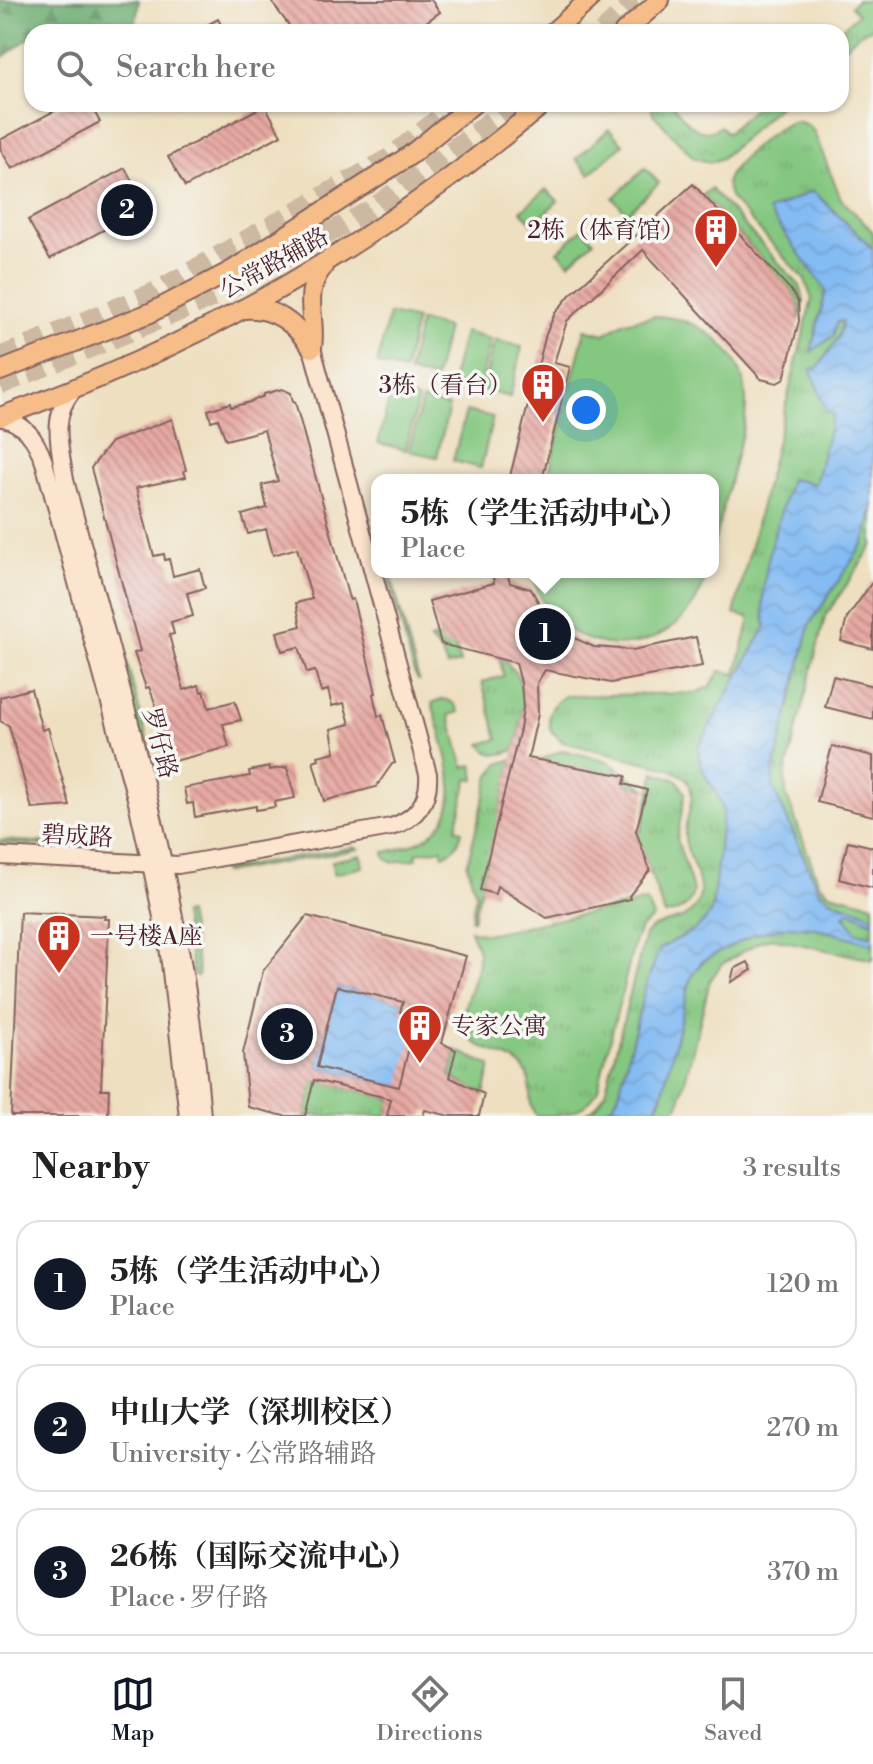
<!DOCTYPE html>
<html lang="en">
<head>
<meta charset="utf-8">
<style>
  body { margin:0; font-family:"Libre Bodoni","Noto Serif SC",serif; background:#f6f6f6; color:#222 }
  .you { position:absolute; left:586px; top:410px; width:28px; height:28px; margin:-20px; border:6px solid #fff; border-radius:50%; background:#1a73e8; box-shadow:0 0 0 12px #1a73e833 }
  .badge { display:grid; place-items:center; width:52px; height:52px; border-radius:50%; background:#111827; color:#fff; font-size:26px; font-weight:700 }
  .pin { position:absolute; translate:-50% -50%; border:4px solid #fff; box-shadow:0 2px 8px #0006 }
  .popup { position:absolute; left:371px; top:474px; width:348px; height:104px; box-sizing:border-box; display:grid; place-content:center; border-radius:16px; background:#fff; filter:drop-shadow(0 2px 6px #0005); font-size:26px; white-space:nowrap; color:#767676 }
  .popup b { font-size:30px; color:#222 }
  .popup::after { content:''; position:absolute; left:50%; top:100%; margin-left:-16px; border:16px solid transparent; border-top-color:#fff }
  .list { margin:0; padding:0; list-style:none }
  h2 { display:flex; justify-content:space-between; align-items:center; height:104px; margin:0; padding:0 32px; font-size:34px }
  h2 small { font-size:26px; font-weight:400; color:#767676 }
  .list li { display:grid; grid-template-columns:52px 1fr auto; gap:24px; align-items:center; box-sizing:border-box; height:128px; margin:0 16px 16px; padding:0 16px; border:2px solid #e0e0e0; border-radius:24px }
  .list b { display:block; font-size:30px; white-space:nowrap }
  .list p { margin:0; font-size:26px; white-space:nowrap; color:#767676 }
  .list em { font-size:26px; font-style:normal; color:#767676 }
  .icon { flex:none; width:44px; height:44px; fill:none; stroke:currentColor; stroke-width:2; stroke-linecap:round; stroke-linejoin:round }
  .map { position:relative; flex:none; width:873px; height:1116px; overflow:hidden }
  .search { position:absolute; background:#fff; box-shadow:0 2px 6px #0004; left:24px; right:24px; top:24px; height:88px; display:flex; align-items:center; gap:20px; box-sizing:border-box; padding:0 28px; border-radius:24px; color:#767676; font-size:30px }
  .sheet { height:536px; background:#fff }
  nav { display:flex; justify-content:space-around; align-items:center; box-sizing:border-box; height:112px; border-top:2px solid #e0e0e0; background:#fff; font-size:22px; color:#767676 }
  nav a { display:grid; justify-items:center; gap:4px }
  nav .on { color:#111827 }
  .map>svg:first-child { display:block }
  .grass { fill:url(#grass-tufts); stroke:#677356; stroke-width:2 }
  .forest { fill:url(#forest-firs); stroke:#5a664c; stroke-width:2 }
  .pitch { fill:#84c780; stroke:#677356; stroke-width:2 }
  .water { fill:url(#water-waves); stroke:#666d8f; stroke-width:2 }
  .building { fill:url(#building-back-hatch); fill-rule:evenodd }
  .lines { fill:none; stroke-linecap:round; stroke-linejoin:round }
  .highway-tunnel { stroke:#cdb9a2; stroke-width:20; stroke-dasharray:20 10; stroke-linecap:butt }
  .secondary-casing { stroke:#83625f; stroke-width:20 }
  .primary-casing { stroke:#83625f; stroke-width:22 }
  .secondary { stroke:#fce5cf; stroke-width:16 }
  .primary { stroke:#f7bd88; stroke-width:18 }
  .labels { text-anchor:middle; stroke-width:7; stroke-linejoin:round; paint-order:stroke }
  .poi-label { font-size:24px; fill:#4a1f2b; stroke:#f6f6f2; text-anchor:end }
  .street-label { font-size:24px; fill:#4a1f2b; stroke:#f6f6f2 }
</style>
</head>
<body>
<div class="map">
<svg width="873" height="1116" viewBox="0 0 873 1116">
  <defs>
    <pattern id="grass-tufts" width="24" height="20" patternUnits="userSpaceOnUse" patternTransform="scale(2)"><rect width="24" height="20" fill="#84c780"/><path d="M3 7l-1-3M5 7V3M7 7l1-3M15 17l-1-3M17 17v-4M19 17l1-3" fill="none" stroke="#74aa6f"/></pattern>
    <pattern id="forest-firs" width="22" height="20" patternUnits="userSpaceOnUse" patternTransform="scale(2)"><rect width="22" height="20" fill="#6bac6e"/><path d="M5 1l3.5 6h-7zM16 11l3.5 6h-7z" fill="#5a8b5b"/></pattern>
    <pattern id="water-waves" width="16" height="10" patternUnits="userSpaceOnUse" patternTransform="scale(2)"><rect width="16" height="10" fill="#83bbf3"/><path d="M0 5q4-4 8 0t8 0" fill="none" stroke="#73a0d0"/></pattern>
    <pattern id="building-back-hatch" width="6" height="6" patternUnits="userSpaceOnUse" patternTransform="scale(2)"><rect width="6" height="6" fill="#e7a9a3"/><path d="M-1 5l2 2M0 0l6 6M5-1l2 2" fill="none" stroke="#bd8985"/></pattern>
  </defs>
  <rect width="100%" height="100%" fill="#f6f6f2"/>
  <filter id="ink" filterUnits="userSpaceOnUse"><feTurbulence type="fractalNoise" baseFrequency=".0125" numOctaves="2"/><feDisplacementMap in="SourceGraphic" scale="16" xChannelSelector="R" yChannelSelector="G"/><feConvolveMatrix kernelMatrix="1 2 1 2 8 2 1 2 1" color-interpolation-filters="sRGB"/></filter>
  <filter id="wash" filterUnits="userSpaceOnUse"><feTurbulence type="fractalNoise" baseFrequency=".006" numOctaves="4" result="noise"/><feDisplacementMap in="SourceGraphic" scale="32" xChannelSelector="R" yChannelSelector="G"/><feGaussianBlur stdDeviation="1.8" result="paint"/><feColorMatrix in="noise" values="0 0 0 0 0 0 0 0 0 0 0 0 0 0 0 0 0 1.4 0 .05"/><feComposite in="paint" operator="in"/></filter>
  <g filter="url(#wash)">
    <rect width="100%" height="100%" fill="#eedfc0"/>
    <!-- grass -->
    <g class="grass">
      <path d="M857 0H873V28L860 33 841 50V32H838L858 14 851 6Z"/>
      <path d="M651 104H672C685 119 699 143 720 126L727 133 759 104H781L722 158 710 163 693 157 653 114Z"/>
      <path d="M797 121 808 125 814 132 841 199 873 232V249L813 191 826 290 811 351 833 336 837 322 843 320 838 338 818 368 812 369 833 414 791 582 698 747C698 777 719 787 723 812L712 909 707 919 696 929 662 947 645 988 618 1098C608 1113 598 1116 581 1116L597 1105 605 1093 645 935C657 918 680 925 693 910 712 888 687 861 685 839 683 816 700 800 686 778L668 768 563 742 551 731C546 716 551 704 565 696L695 693 710 687 720 671 736 674 750 618 734 614 812 299 805 280 731 199 726 184C729 165 779 122 797 121Z"/>
      <path d="M711 189 800 286 804 300 799 321 798 302 790 289 703 195Z"/>
      <path d="M873 507V545L825 617 785 776 786 794 819 883 830 893 873 904V918C857 905 836 907 820 892L774 790 772 777 810 624 864 542Z"/>
      <path d="M387 572H390L419 681 414 673Z"/>
      <path d="M107 598 110 600 149 746 141 737 105 599Z"/>
      <path d="M439 637 456 647 460 663 447 666 441 652 430 640Z"/>
      <path d="M499 658C509 661 507 664 513 670 531 691 521 725 515 750 501 755 490 758 481 744L498 739 482 682 504 676Z"/>
      <path d="M443 699C451 700 456 704 459 712L449 715 464 767 473 765 475 780 468 779 456 829 462 831C459 843 455 851 443 855L441 849 416 853 417 859 392 862 385 858 384 852C480 835 451 771 432 703Z"/>
      <path d="M563 750 607 761 647 790 624 784 625 776 537 761Z"/>
      <path d="M513 759 473 920 471 919 476 894 467 865 490 775 499 764Z"/>
      <path d="M655 772 677 780 685 793 677 839 693 890C691 907 680 912 665 915L636 831H641Z"/>
      <path d="M0 840 91 845V848L0 843Z"/>
      <path d="M354 847 360 849 223 873 222 870Z"/>
      <path d="M361 855 363 867 334 874 332 861Z"/>
      <path d="M647 901 653 918 641 928 635 940 597 1092C581 1115 562 1116 536 1116 524 1100 537 1079 520 1065 505 1052 469 1050 464 1027 459 1006 480 976 478 954 478 945 472 938 470 930L486 934Z"/>
      <path d="M851 911 873 922V936L857 932 846 920V913Z"/>
      <path d="M188 913 199 974 197 977 193 974 183 914Z"/>
      <path d="M789 926 816 928 873 944V960L771 938 759 942 721 965 710 981 679 1105 665 1116H648L656 1109 661 1099 691 977C707 948 758 931 789 926Z"/>
      <path d="M456 1050 491 1066 484 1094 450 1077Z"/>
      <path d="M314 1080 391 1099 387 1116H305Z"/>
    </g>
    <!-- forest -->
    <path class="forest" d="M0 0H139L136 23 124 32H71L58 21 39 32H32V36L0 59Z"/>
    <!-- pitch -->
    <g class="pitch">
      <path d="M609 129 623 144 590 174 576 159Z"/>
      <path d="M645 168 659 183 627 213 613 198Z"/>
      <path d="M546 189 558 201 533 224 521 211Z"/>
      <path d="M583 228 594 241 569 263 558 251Z"/>
      <path d="M389 314 416 320 404 371 377 364Z"/>
      <path d="M655 316C704 318 747 353 746 405 746 423 740 442 735 459 728 489 720 519 713 549V480H547L585 329 604 334 625 322Z"/>
      <path d="M420 321 447 328 435 379 408 372Z"/>
      <path d="M464 332 491 339 479 390 451 383Z"/>
      <path d="M495 340 522 347 510 397 482 390Z"/>
      <path d="M391 392 418 399 406 450 378 443Z"/>
      <path d="M422 400 449 407 437 457 409 451Z"/>
      <path d="M466 411 493 417 481 468 453 461Z"/>
      <path d="M532 572H707C684 668 554 670 532 572Z"/>
    </g>
    <!-- water -->
    <g class="water">
      <path d="M813 191 873 249V507L864 542 810 624 772 777 774 790 817 887C833 909 855 902 873 918V922L850 911 844 916 857 932 873 936V944L816 928 789 926 755 934 702 961 691 977 662 1095 656 1109 648 1116H598L614 1104 619 1093 645 988 659 950C677 937 702 932 712 909L723 812C719 787 698 777 698 747L766 626C755 581 779 523 790 479L815 484 833 414 826 411 811 369 818 368 838 338 843 321 837 322 833 336 811 352 826 290 768 211Z"/>
      <path d="M337 986 403 1002 400 1011 431 1019 399 1087 317 1067Z"/>
    </g>
    <g id="blocks">
      <!-- building -->
      <g class="building">
        <path d="M270 0H431L440 12 412 32H308L305 27 294 32Z"/>
        <path d="M218 19 225 32H194Z"/>
        <path d="M67 104H90L100 122 12 169 0 148V140Z"/>
        <path d="M265 105 281 135 185 187 168 157Z"/>
        <path d="M125 168 146 207 50 259 28 220Z"/>
        <path d="M693 184 790 289 798 302 799 321 784 379 777 383 761 379 643 250 567 321 554 363 570 367 542 480H509L546 334 555 313 570 295Z"/>
        <path d="M282 389 291 393 293 402H295L348 595 350 600 353 599 376 693 373 694 378 716 382 715 395 763 392 764 376 787 324 801 313 761 319 759 318 756 335 752 331 729 350 724 344 703 332 706 328 690 321 692 315 671 307 673 299 647 282 651 277 632 301 626 296 603 312 599 297 548 273 555 266 529 248 534 242 515 267 508 262 485 278 481 264 430 226 440 218 419 211 421 208 410 230 403 231 407 250 402 264 396V394Z"/>
        <path d="M172 419 186 470 184 471 186 477 136 488 154 556 164 554 165 560 169 559 173 576 200 569 205 588 187 593 193 616 171 622 174 634 169 635 184 690 199 685 201 692 204 691 209 708 235 701 241 720 223 724 229 747 170 762 154 700 149 687 146 688 134 653 140 651 91 468 111 442Z"/>
        <path d="M492 572H507L510 583 531 589 544 612 554 623 572 637 594 647 633 650 696 637 702 666 611 683 545 670 537 683 538 714 528 758 626 776 624 784 647 790 636 831 650 870 629 896 630 899 547 918 497 886 495 894 480 890 520 729 523 708 521 683 516 663 441 644 429 601 494 583Z"/>
        <path d="M873 581V649L841 641 847 618Z"/>
        <path d="M833 676 873 686V719L825 707Z"/>
        <path d="M31 689 42 730 48 728 70 806 32 809 9 726 0 721V697Z"/>
        <path d="M832 746 873 756V816L817 802Z"/>
        <path d="M269 767V770L287 767 295 798 274 802 275 807 256 810V806L195 817 193 803 187 804 184 788 250 776 249 771Z"/>
        <path d="M848 841 873 847V888L839 879Z"/>
        <path d="M20 912 105 916 104 919H109L101 1089H109L108 1116H11Z"/>
        <path d="M307 916 466 956 442 1043 456 1050 449 1077 484 1094 479 1116H450L425 1110 423 1116H387L391 1099 314 1080 305 1116H284L248 1107 243 1053 263 971ZM337 986 403 1002 400 1012 417 1016 399 1087 317 1067Z"/>
        <path d="M748 962 752 970 731 982 734 969Z"/>
      </g>
    </g>
  </g>
  <g filter="url(#ink)">
    <use href="#blocks" fill-opacity="0" stroke="#83625f" stroke-width="2"/>
    <g class="lines">
      <!-- highway-tunnel -->
      <g class="highway-tunnel">
        <path d="M602 32 636 0"/>
        <path d="M0 357 155 292 388 159 457 104"/>
        <path d="M0 385 214 297 372 209 514 104"/>
      </g>
      <!-- secondary casing -->
      <g class="secondary-casing">
        <g id="secondary">
          <path d="M73 390C50 416 60 448 65 480 121 690 184 898 202 1116"/>
          <path d="M0 417C25 423 36 439 44 462L136 798 151 864 168 946 188 1116"/>
          <path d="M0 856 178 865 391 827C416 819 430 801 428 774L312 348"/>
        </g>
      </g>
      <!-- primary casing -->
      <g class="primary-casing">
        <g id="primary">
          <path d="M553 32 589 0"/>
          <path d="M624 32 660 0"/>
          <path d="M243 309C275 306 295 324 312 348"/>
          <path d="M312 348C317 318 301 293 323 267"/>
          <path d="M0 371 150 313 231 271 409 156 473 104"/>
          <path d="M0 417C204 343 377 244 543 104"/>
        </g>
      </g>
      <!-- secondary -->
      <use href="#secondary" class="secondary"/>
      <!-- primary -->
      <use href="#primary" class="primary"/>
    </g>
  </g>
  <!-- icons -->
  <defs>
    <g id="building-pin" transform="scale(2.3)"><path d="M0 17L-7.5 6A9.5 9.5 0 1 1 7.5 6Z" fill="#c8321e" stroke="#f6f6f2"/><path d="M-4-6H4V6H1V3H-1V6H-4ZM-2.5-4.3h1.7v1.8h-1.7ZM.8-4.3h1.7v1.8H.8ZM-2.5-1h1.7V.8h-1.7ZM.8-1h1.7V.8H.8Z" fill="#fff"/></g>
  </defs>
  <g fill-rule="evenodd">
    <use href="#building-pin" x="716" y="230"/>
    <use href="#building-pin" x="543" y="385"/>
    <use href="#building-pin" x="59" y="936"/>
    <use href="#building-pin" x="420" y="1026"/>
  </g>
  <g class="labels">
    <!-- poi labels -->
    <g class="poi-label">
      <text x="685" y="238">2栋（体育馆）</text>
      <text x="512" y="393">3栋（看台）</text>
      <text x="90" y="944" text-anchor="start">一号楼A座</text>
      <text x="451" y="1034" text-anchor="start">专家公寓</text>
    </g>
    <!-- street labels -->
    <g class="street-label">
      <text transform="translate(274 263) rotate(-29)" y="8">公常路辅路</text>
      <text transform="translate(160 743) rotate(75)" y="8">罗仔路</text>
      <text transform="translate(77 836) rotate(3)" y="8">碧成路</text>
    </g>
  </g>
</svg>
<div class="you"></div>
<div class="pin badge" style="left:545px;top:634px">1</div>
<div class="popup"><b>5栋（学生活动中心）</b>Place</div>
<div class="pin badge" style="left:127px;top:210px">2</div>
<div class="pin badge" style="left:287px;top:1034px">3</div>
<div class="search"><svg class="icon" aria-label="search" viewBox="0 0 24 24"><circle cx="10" cy="10" r="6"/><path d="M15 15l6 6"/></svg>Search here</div>
</div>
<section class="sheet">
<h2>Nearby<small>3 results</small></h2>
<ul class="list">
<li><span class="badge">1</span><div><b>5栋（学生活动中心）</b><p>Place</p></div><em>120 m</em></li>
<li><span class="badge">2</span><div><b>中山大学（深圳校区）</b><p>University · 公常路辅路</p></div><em>270 m</em></li>
<li><span class="badge">3</span><div><b>26栋（国际交流中心）</b><p>Place · 罗仔路</p></div><em>370 m</em></li>
</ul>
</section>
<nav>
<a class="on"><svg class="icon" aria-label="map" viewBox="0 0 24 24"><path d="M3 6l6-2 6 2 6-2v14l-6 2-6-2-6 2zM9 4v14M15 6v14"/></svg>Map</a>
<a><svg class="icon" aria-label="directions" viewBox="0 0 24 24"><path d="M12 3l9 9-9 9-9-9zM9 14v-3h6M13 9l2 2-2 2"/></svg>Directions</a>
<a><svg class="icon" aria-label="saved" viewBox="0 0 24 24"><path d="M7 4h10v16l-5-4-5 4z"/></svg>Saved</a>
</nav>
</body>
</html>
